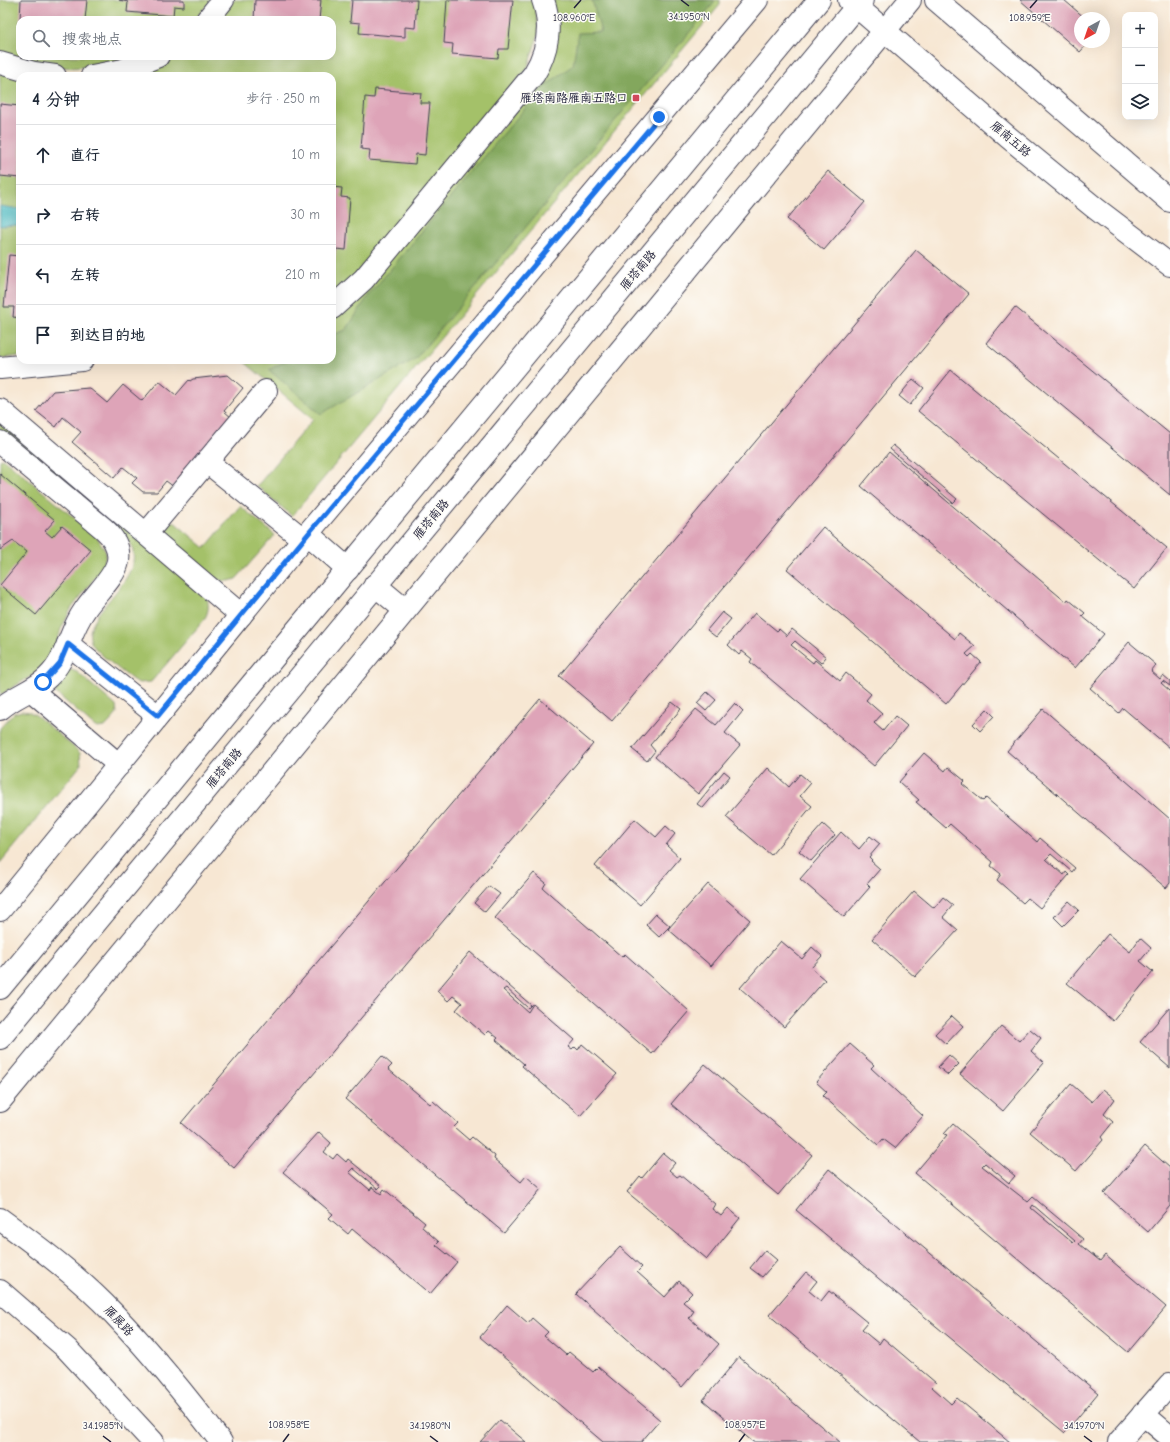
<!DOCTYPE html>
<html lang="zh">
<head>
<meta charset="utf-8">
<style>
  body { margin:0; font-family:"Comic Neue","LXGW WenKai TC",sans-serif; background:#f6f6f7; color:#1f2937 }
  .controls { position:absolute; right:12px; top:12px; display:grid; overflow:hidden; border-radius:8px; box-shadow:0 4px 16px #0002 }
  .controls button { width:36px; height:36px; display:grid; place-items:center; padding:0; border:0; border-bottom:1px solid #e0e1e3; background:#fff; color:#1f2937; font:20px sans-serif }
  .compass { position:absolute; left:1074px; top:12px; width:36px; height:36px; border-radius:50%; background:#fff; box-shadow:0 4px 16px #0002; rotate:220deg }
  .stop { position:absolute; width:12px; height:12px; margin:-9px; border:3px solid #1a73e8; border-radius:50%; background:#fff }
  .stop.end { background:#1a73e8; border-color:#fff; box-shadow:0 1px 4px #0008 }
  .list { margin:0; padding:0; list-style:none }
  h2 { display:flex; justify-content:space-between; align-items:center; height:52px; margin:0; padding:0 16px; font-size:17px }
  h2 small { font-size:13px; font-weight:400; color:#747a83 }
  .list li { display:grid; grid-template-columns:26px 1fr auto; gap:12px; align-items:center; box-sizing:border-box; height:60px; padding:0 16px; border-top:1px solid #e0e1e3 }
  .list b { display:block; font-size:15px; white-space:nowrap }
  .list em { font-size:13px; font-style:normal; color:#747a83 }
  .icon { flex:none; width:22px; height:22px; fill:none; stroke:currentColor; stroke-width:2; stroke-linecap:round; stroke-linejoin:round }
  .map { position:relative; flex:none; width:1170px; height:1442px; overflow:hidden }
  .search { position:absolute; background:#fff; box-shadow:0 4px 16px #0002; left:16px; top:16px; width:320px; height:44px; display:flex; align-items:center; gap:10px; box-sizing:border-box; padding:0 14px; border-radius:12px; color:#747a83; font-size:15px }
  .panel { position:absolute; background:#fff; box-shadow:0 4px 16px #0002; left:16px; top:72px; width:320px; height:292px; border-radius:12px }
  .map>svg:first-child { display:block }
  .green { fill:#a4c169; stroke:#637252 }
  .forest { fill:#83a75d; stroke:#52644c }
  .water { fill:#4fbdc5; stroke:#387080 }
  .building { fill:#dea4b8; fill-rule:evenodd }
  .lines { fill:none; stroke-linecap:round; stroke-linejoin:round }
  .minor-casing { stroke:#424052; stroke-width:24 }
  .major-casing { stroke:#424052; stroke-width:24 }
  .minor { stroke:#fff; stroke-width:22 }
  .major { stroke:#fff; stroke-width:22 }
  .route { stroke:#1a73e8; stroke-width:5 }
  .ticks { fill:none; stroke:#22223b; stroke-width:1.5 }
  .poi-dot { fill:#d1495b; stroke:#fdfcf7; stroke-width:1.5 }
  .labels { text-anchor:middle; stroke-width:3; stroke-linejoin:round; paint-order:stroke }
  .poi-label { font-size:12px; fill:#22223b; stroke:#fdfcf7; text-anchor:end }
  .street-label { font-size:12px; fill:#22223b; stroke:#fdfcf7 }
  .ticks-label { font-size:10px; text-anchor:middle; fill:#22223b; stroke:#fdfcf7; stroke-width:3; stroke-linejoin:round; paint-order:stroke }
</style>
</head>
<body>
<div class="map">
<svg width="1170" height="1442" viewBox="0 0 1170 1442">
  <rect width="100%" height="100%" fill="#fdfcf7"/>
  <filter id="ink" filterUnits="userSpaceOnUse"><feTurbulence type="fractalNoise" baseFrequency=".025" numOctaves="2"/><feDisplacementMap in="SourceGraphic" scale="8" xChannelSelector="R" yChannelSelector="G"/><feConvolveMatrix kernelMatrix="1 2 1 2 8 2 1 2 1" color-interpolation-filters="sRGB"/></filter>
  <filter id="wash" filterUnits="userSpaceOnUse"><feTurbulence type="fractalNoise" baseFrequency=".012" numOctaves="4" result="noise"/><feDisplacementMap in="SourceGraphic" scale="16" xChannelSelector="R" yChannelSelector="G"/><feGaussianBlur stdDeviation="0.9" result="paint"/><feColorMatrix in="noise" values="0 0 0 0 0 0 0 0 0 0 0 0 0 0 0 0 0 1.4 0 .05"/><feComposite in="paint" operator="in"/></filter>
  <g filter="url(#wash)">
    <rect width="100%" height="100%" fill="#f7e7d3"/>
    <!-- green -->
    <g class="green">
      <path d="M0 0H212L194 20H20V56H137C108 64 81 71 51 66 34 64 17 58 0 53Z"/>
      <path d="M234 0H534L539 33 527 69 354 276 332 297V76H134L158 66 177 56H332V20H219Z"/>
      <path d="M553 0H720V5L292 516 257 486 313 419 242 360H332V320L343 312 538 85Z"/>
      <path d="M0 73 20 79V356L0 358Z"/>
      <path d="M0 422 207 597C209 606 209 611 204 620L151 682 139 683 133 680C123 672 98 654 92 644 75 613 160 574 125 537L0 433Z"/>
      <path d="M1 459 5 460 97 537 106 552 104 566 71 609 61 629 55 649 49 659 33 675 0 695V460Z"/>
      <path d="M240 506 275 535 236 579C227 582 221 582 213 577L162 534 173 521 205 548Z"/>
      <path d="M69 669 77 672 116 706 117 714 105 727 97 728 94 726 55 692 54 684 65 670Z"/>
      <path d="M22 711 30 712 37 716 76 749 80 753 81 765 0 863V728L14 713Z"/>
    </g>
    <!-- forest -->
    <path class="forest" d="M592 0H714V3L415 359 321 414 269 370 287 360H332V335L346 330 369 295 541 89 573 65 578 33 601 32Z"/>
    <!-- water -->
    <path class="water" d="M0 206 20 209V225L0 226Z"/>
    <g id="blocks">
      <!-- building -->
      <g class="building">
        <path d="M21 0H87L85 20H20Z"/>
        <path d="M119 0H184V7L174 6 173 16 127 12 128 2Z"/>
        <path d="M255 0H321L319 20H254Z"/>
        <path d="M352 0H417L415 28 405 27V37L359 33 360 23 350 22Z"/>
        <path d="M447 0H513L508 49H499L498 58 452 54 453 44 444 43Z"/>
        <path d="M1020 0H1064L1085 18H1080V42H1089L1080 52Z"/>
        <path d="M375 89 421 93 420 103H430L425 155 416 154 415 164 369 160 370 150 361 149 365 97 374 98Z"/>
        <path d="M0 104 20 106V178L0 176Z"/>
        <path d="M828 171 865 202 824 250 787 219Z"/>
        <path d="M332 187 342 188 341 197 350 198 346 250 336 249 335 259 332 258Z"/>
        <path d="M916 250 969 294 612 721 559 676Z"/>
        <path d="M19 252H20V318L13 317 14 307H4L9 255 19 256Z"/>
        <path d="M1015 307 1170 434V495L986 343Z"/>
        <path d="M951 370 1167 548 1134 589 918 411Z"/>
        <path d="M228 375 243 388 224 411 232 418 174 487 166 481 157 492H143L132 483 137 478 123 467 114 478 72 442 81 432 63 417 56 427 36 411 53 391 89 388 107 403 123 385 142 401 159 381 176 395 189 380 190 381 193 379Z"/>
        <path d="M913 379 924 388 910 405 899 396Z"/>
        <path d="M893 445 957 499 953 503 890 449Z"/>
        <path d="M889 452 1066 602 1068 599 1085 613 1082 616 1104 634 1075 668 861 486Z"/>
        <path d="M0 474 55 520 45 531 52 537 62 526 91 550 36 615 0 585 27 552 13 541 0 550Z"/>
        <path d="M823 527 955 639 959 633 975 646 966 654 969 657 972 654 981 662 946 704 787 569Z"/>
        <path d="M722 612 731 619 716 637 707 630Z"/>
        <path d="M755 613 777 631 779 629 787 636 792 629 826 657 821 663 795 641 791 645 813 663 815 660 840 681 846 673 871 694 866 700 882 714 874 723 883 731 895 716 907 726 874 766 750 662 752 659 742 651 739 655 728 645Z"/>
        <path d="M1129 642 1156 665 1151 671 1160 679 1163 675 1170 681V686L1163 681 1161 683 1170 691V748L1123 708 1119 713 1090 688Z"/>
        <path d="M707 692 716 700 706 711 697 703Z"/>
        <path d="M540 699 593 744 234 1168 181 1123Z"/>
        <path d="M672 702 681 709 650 745 655 751 647 761 632 749Z"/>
        <path d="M735 703 743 711 725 733 740 745 698 794 655 757 696 709 716 725Z"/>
        <path d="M987 709 994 716 980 731 973 724Z"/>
        <path d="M1043 709 1170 819V883L1166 888 1007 751Z"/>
        <path d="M924 753 945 771 948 767 965 781 962 784 983 801 986 798 1037 842 1040 838 1075 868 1072 872 1051 854 1046 859 1064 875 1066 872 1069 875 1040 908 1028 898 1023 903 997 880 1001 874 991 866 993 862 950 824 946 828 916 802 919 800 899 782Z"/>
        <path d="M768 768 789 787 800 774 811 783 800 796 812 806 771 855 726 817Z"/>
        <path d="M724 771 730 776 703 808 697 804Z"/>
        <path d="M635 819 656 837 666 826 675 834 666 845 680 858 640 905 595 866Z"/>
        <path d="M823 824 835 835 811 861 799 851Z"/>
        <path d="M841 832 859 849 870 836 880 844 869 857 872 860 871 861 880 869 867 884 870 887 844 917 800 879Z"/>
        <path d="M534 873 546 883 543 888 622 957 625 954 689 1011 652 1054 495 918Z"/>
        <path d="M708 884 750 920 711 966 668 929Z"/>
        <path d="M489 886 500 894 485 912 474 903Z"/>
        <path d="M914 891 934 908 943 897 953 905 943 917 958 930 915 977 872 939Z"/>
        <path d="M1069 901 1079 910 1063 926 1054 917Z"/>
        <path d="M656 914 670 926 659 937 646 925Z"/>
        <path d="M1108 934 1130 952 1140 938 1151 948 1140 961 1153 972 1113 1021 1067 983Z"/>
        <path d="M781 941 802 959 812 947 822 956 811 968 825 980 784 1027 740 988Z"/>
        <path d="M470 952 531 1005 528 1008 506 988 503 990 528 1012 533 1004 574 1040 568 1047 572 1050 575 1047 578 1050 582 1044 617 1074 580 1116 522 1066 524 1064 496 1040 498 1038 489 1031 485 1035 456 1010 462 1003 453 996 448 1001 437 991Z"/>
        <path d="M1170 1007V1068L1140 1042Z"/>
        <path d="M952 1016 963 1026 946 1044 935 1034Z"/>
        <path d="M1001 1026 1019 1041 1030 1029 1041 1038 1031 1051 1044 1063 1003 1111 960 1074Z"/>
        <path d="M850 1044 874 1065 871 1068 923 1116 895 1148 883 1139 878 1145 823 1096 827 1092 816 1082Z"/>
        <path d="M949 1055 959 1064 948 1075 938 1067Z"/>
        <path d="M382 1056 392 1065 388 1069 430 1104 433 1101 458 1123 454 1127 469 1140 472 1137 495 1156 494 1159 521 1182 526 1176 541 1189 504 1233 345 1099Z"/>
        <path d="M705 1064 812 1155 778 1195 671 1104Z"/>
        <path d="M1071 1084 1092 1102 1103 1089 1115 1099 1104 1114 1113 1122 1101 1137 1103 1140 1076 1171 1030 1132Z"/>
        <path d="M953 1124 1015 1176 1009 1183 985 1163 982 1166 1028 1202 1033 1197 1083 1239 1079 1244 1100 1261 1105 1255 1166 1307 1128 1352 915 1173 947 1135 944 1134ZM1033 1205 1075 1241 1073 1243 1031 1208Z"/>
        <path d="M319 1132 331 1143 324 1152 333 1159 337 1154 346 1162 348 1159 381 1186 378 1189 353 1168 349 1172 370 1190 372 1187 381 1194 384 1189 425 1223 422 1227 439 1242 436 1245 457 1262 430 1294 352 1229 348 1234 329 1218 333 1214 283 1172Z"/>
        <path d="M1145 1146 1170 1168V1206L1148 1232 1104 1193Z"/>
        <path d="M663 1153 675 1163 669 1170 677 1177 680 1175 715 1204 712 1209 721 1216 728 1208 740 1218 707 1259 627 1192 640 1176 642 1178Z"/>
        <path d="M829 1169 1098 1393 1065 1433 796 1210Z"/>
        <path d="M620 1247 642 1267 637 1272 665 1297 679 1281 692 1293 683 1302 694 1311 689 1318 719 1344 682 1387 576 1294Z"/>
        <path d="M765 1250 777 1260 762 1277 750 1268Z"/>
        <path d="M806 1272 817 1281 809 1291 821 1301 829 1291 868 1323 862 1330 879 1344 883 1338 936 1383 932 1387 951 1404 957 1398 1010 1442H920L769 1315Z"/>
        <path d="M507 1305 528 1323 532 1318 548 1332 544 1336 566 1355 569 1352 593 1372 598 1367 660 1420 641 1442H603L480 1337Z"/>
        <path d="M739 1357 840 1442H753L703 1400Z"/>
        <path d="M500 1420 526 1442H480Z"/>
      </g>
    </g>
  </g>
  <g filter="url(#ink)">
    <use href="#blocks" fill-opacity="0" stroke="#424052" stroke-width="1"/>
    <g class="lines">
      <!-- minor casing -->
      <g class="minor-casing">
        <g id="minor">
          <path d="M207 20 223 0"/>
          <path d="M0 63 34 73 55 76"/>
          <path d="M92 76 123 70 158 56"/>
          <path d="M332 308 364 279 534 74C548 51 552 25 543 0"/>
          <path d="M0 368 82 360"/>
          <path d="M0 410 241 615"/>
          <path d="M0 442 104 529C113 537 120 548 118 561 115 578 93 596 84 611 69 632 67 659 48 677 34 691 14 696 0 709"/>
          <path d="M207 462 303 539"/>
          <path d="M146 534 266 391"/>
          <path d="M308 534 348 569"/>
          <path d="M375 585 405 610"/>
          <path d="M68 644 158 716"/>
          <path d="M31 690 119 765"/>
          <path d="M0 910 303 539 757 0"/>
          <path d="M0 1101 910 0"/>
          <path d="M1143 1414 1170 1437"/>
          <path d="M1119 1442 1170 1384"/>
        </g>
      </g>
      <!-- major casing -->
      <g class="major-casing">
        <g id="major">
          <path d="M849 0 1008 137 1095 208 1170 265"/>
          <path d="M936 0 1170 201"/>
          <path d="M0 988 819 0"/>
          <path d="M0 1038 862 0"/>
          <path d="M0 1219C40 1248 80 1278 114 1314 152 1354 188 1398 221 1442"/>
          <path d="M0 1291 67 1349 153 1442"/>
        </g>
      </g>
      <!-- minor -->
      <use href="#minor" class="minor"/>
      <!-- major -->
      <use href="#major" class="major"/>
    </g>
  </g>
  <g class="lines" filter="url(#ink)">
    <!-- route -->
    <path class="route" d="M43 682 60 663 68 644 158 716 308 534 659 117"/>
  </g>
  <!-- ticks -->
  <path class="ticks" d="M681 0 689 6M574 8 581 0M1030 8 1037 0M103 1436 111 1442M430 1436 438 1442M1084 1436 1092 1442M283 1442 289 1434M739 1442 745 1434"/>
  <!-- markers -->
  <rect class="poi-dot" x="632" y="94" width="8" height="8" rx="2"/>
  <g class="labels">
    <!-- poi labels -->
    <g class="poi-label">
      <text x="628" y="102">雁塔南路雁南五路口</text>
    </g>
    <!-- street labels -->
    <g class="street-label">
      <text transform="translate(1011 139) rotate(40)" y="4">雁南五路</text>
      <text transform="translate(638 270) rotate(-50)" y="4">雁塔南路</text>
      <text transform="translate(431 519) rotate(-50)" y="4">雁塔南路</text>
      <text transform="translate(224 768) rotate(-50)" y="4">雁塔南路</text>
      <text transform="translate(119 1321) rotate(47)" y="4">雁展路</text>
    </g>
  </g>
  <g class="ticks-label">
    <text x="689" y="20">34.1950°N</text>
    <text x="574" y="21">108.960°E</text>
    <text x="1030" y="21">108.959°E</text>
    <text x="289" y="1428">108.958°E</text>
    <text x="745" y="1428">108.957°E</text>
    <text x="103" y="1429">34.1985°N</text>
    <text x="430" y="1429">34.1980°N</text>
    <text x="1084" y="1429">34.1970°N</text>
  </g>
</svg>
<div class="controls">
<button>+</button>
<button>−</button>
<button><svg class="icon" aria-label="layers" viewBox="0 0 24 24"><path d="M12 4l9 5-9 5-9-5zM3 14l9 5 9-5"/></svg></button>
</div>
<svg class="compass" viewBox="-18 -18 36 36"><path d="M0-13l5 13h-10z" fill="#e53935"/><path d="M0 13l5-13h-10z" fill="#747a83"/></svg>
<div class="stop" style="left:43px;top:682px"></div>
<div class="stop end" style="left:659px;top:117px"></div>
<div class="search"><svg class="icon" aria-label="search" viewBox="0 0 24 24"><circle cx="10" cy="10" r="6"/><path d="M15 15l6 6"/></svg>搜索地点</div>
<section class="panel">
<h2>4 分钟<small>步行 · 250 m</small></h2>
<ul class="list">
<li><svg class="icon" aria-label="ahead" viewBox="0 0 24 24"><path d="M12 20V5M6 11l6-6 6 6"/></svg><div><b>直行</b></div><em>10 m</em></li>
<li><svg class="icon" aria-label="right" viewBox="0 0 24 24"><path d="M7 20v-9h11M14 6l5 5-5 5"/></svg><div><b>右转</b></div><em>30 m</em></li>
<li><svg class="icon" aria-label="left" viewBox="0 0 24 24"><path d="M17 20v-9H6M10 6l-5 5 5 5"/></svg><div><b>左转</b></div><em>210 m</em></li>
<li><svg class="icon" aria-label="arrive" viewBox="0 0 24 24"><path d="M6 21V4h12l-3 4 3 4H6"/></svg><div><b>到达目的地</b></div></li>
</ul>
</section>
</div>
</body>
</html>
